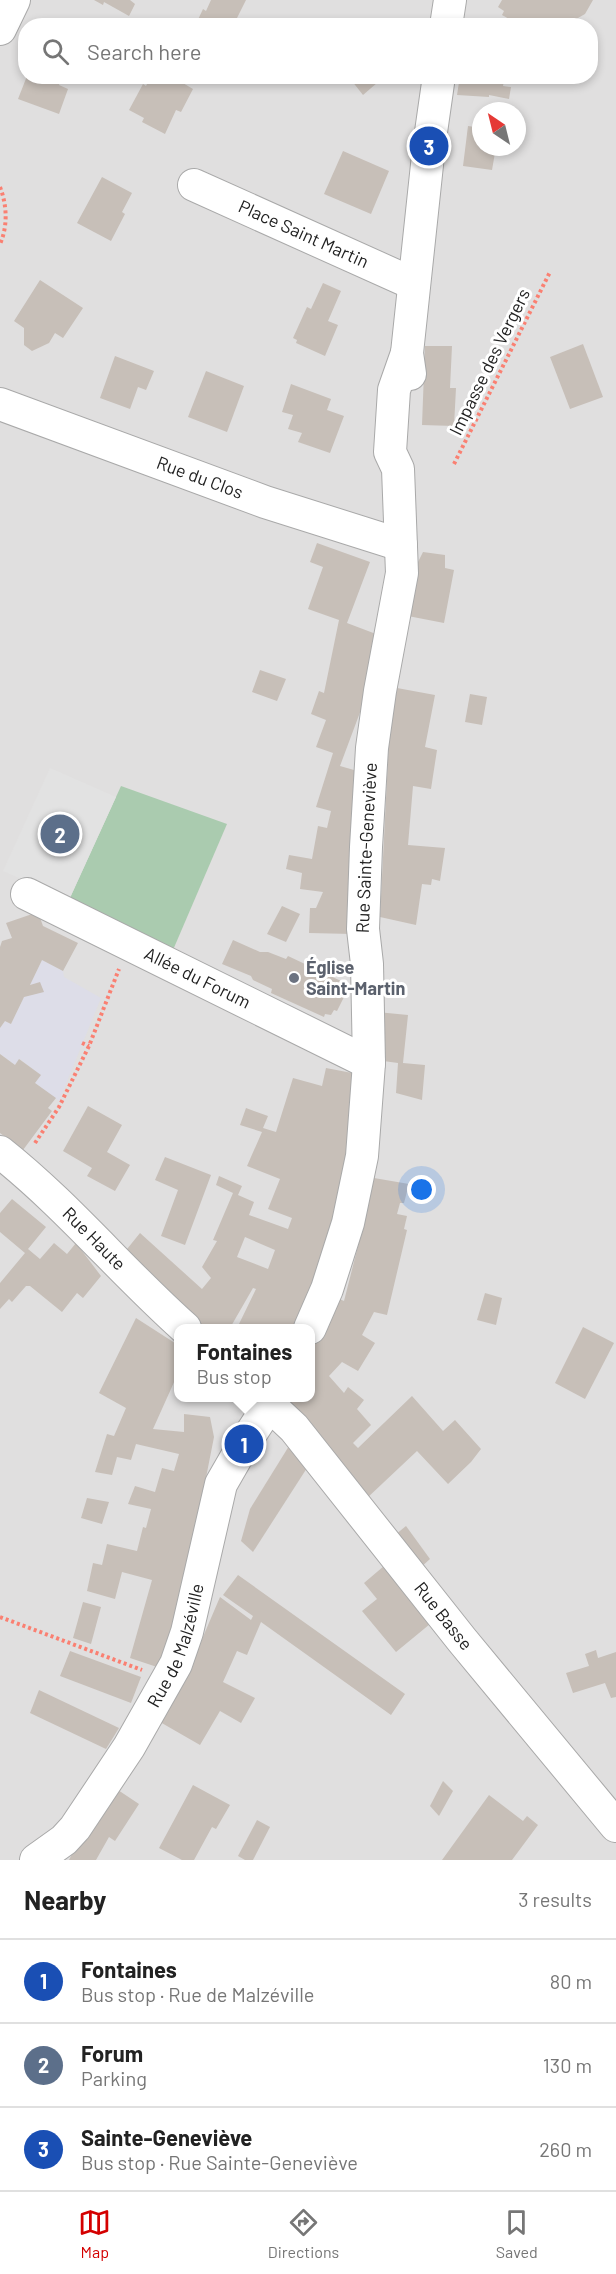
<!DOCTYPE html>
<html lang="en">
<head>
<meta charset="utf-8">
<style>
  body { margin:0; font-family:Barlow,sans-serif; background:#f2f2f2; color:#222 }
  .compass { position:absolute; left:472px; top:102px; width:54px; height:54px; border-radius:50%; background:#fff; box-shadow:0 3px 9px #0003; rotate:325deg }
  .you { position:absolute; left:422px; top:1190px; width:21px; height:21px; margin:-15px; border:4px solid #fff; border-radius:50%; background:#1a73e8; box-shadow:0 0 0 9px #1a73e833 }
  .badge { display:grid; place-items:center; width:39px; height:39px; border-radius:50%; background:#d40000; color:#fff; font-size:20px; font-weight:700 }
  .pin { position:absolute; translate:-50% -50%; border:3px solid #fff; box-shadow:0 2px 6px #0006 }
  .popup { position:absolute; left:174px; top:1324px; width:141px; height:78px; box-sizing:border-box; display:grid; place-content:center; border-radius:12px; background:#fff; filter:drop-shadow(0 2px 4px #0005); font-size:20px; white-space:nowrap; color:#767676 }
  .popup b { font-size:22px; color:#222 }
  .popup::after { content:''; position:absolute; left:50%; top:100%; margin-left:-12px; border:12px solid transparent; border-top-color:#fff }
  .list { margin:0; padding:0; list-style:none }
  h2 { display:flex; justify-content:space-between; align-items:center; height:78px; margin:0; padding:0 24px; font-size:26px }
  h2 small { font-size:20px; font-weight:400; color:#767676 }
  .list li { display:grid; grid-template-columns:39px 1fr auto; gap:18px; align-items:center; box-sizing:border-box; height:84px; padding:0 24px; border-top:2px solid #e0e0e0 }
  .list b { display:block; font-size:22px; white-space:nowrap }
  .list p { margin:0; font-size:20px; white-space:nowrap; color:#767676 }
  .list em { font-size:20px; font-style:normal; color:#767676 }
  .icon { flex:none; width:33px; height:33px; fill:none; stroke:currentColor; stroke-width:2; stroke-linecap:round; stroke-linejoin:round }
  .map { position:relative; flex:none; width:616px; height:1860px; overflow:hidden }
  .search { position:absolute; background:#fff; box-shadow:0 3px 9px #0003; left:18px; right:18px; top:18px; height:66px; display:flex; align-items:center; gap:15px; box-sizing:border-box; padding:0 21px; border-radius:24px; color:#767676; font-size:22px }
  .sheet { height:330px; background:#fff }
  nav { display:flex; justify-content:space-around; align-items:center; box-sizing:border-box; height:84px; border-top:2px solid #e0e0e0; background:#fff; font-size:16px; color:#767676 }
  nav a { display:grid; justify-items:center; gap:3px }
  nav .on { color:#d40000 }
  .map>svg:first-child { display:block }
  .residential { fill:#e0dfdf; fill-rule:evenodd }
  .cemetery { fill:#aacbaf }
  .parking { fill:#e2e2e2 }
  .plaza { fill:#dddde8 }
  .building { fill:#c7bfb8; fill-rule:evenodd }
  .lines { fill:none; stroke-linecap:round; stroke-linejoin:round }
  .minor-casing { stroke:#a9a9a9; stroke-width:34 }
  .path { stroke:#fa8072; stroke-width:4; stroke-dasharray:3 3; stroke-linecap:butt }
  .minor { stroke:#fff; stroke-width:32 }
  .worship-dot { fill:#6b7280; stroke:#fff; stroke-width:2 }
  .labels { text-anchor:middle; stroke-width:6; stroke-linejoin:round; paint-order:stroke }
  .street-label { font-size:18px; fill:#222; stroke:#fff }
  .worship-label { font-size:18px; font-weight:bold; fill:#5b616d; stroke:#fff; text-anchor:start }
</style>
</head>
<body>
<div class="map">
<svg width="616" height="1860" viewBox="0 0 616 1860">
  <rect width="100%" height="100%" fill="#f2efe9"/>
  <!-- residential -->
  <path class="residential" d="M0 0H616V1860H0ZM26 26H590V76H26ZM481 111H517V147H481ZM178 1328H310V1398H178Z"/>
  <!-- cemetery -->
  <path class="cemetery" d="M121 786 227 824 173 950 69 900Z"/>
  <!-- parking -->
  <path class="parking" d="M50 768 116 797 69 900 3 871Z"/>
  <!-- plaza -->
  <path class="plaza" d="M42 960 63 971 64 977 101 998 59 1101 35 1083 40 1075 20 1059 15 1065 0 1054V1028L5 1021 11 1024 24 997 43 991 30 985Z"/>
  <!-- building -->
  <g class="building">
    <path d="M94 0H130L135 4 129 16 104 2 103 5Z"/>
    <path d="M211 0H246L233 26H195L203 9 206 11Z"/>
    <path d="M502 0H593L585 14 564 26 518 24 502 15 504 11 498 7Z"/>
    <path d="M27 76H62L59 85 68 89 59 114 18 99Z"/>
    <path d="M151 76H171L193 89 181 112 176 110 165 134 142 122 144 118 129 110 143 84 146 86Z"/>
    <path d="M348 76H385L363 95Z"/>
    <path d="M460 76H505L503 86 511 87 509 99 489 95V97L457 95Z"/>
    <path d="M468 126 481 128V147H496L492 170 463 166Z"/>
    <path d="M343 151 389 171 371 214 324 194Z"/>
    <path d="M102 177 132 193 122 212 125 214 111 241 77 223Z"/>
    <path d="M40 280 83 308 63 338 55 333 49 343 32 351 24 345V328L14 321Z"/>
    <path d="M323 283 341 291 328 321 338 325 325 356 296 343 297 340 293 338 307 307 311 309Z"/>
    <path d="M583 344 603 397 570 409 550 357Z"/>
    <path d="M425 346H452L450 388H456L454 426 422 425Z"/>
    <path d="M115 356 154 371 146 390 138 387 130 409 100 398Z"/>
    <path d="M206 371 244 386 227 432 188 417Z"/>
    <path d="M291 384 331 399 327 410 344 416 330 453 298 442 302 433 288 429 293 415 282 412Z"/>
    <path d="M317 543 370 562 347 623 376 634 362 707 340 766 361 772 352 934 309 933 310 908H316L323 892 300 889 302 873 286 869 289 855 312 859 318 826 327 828 331 811 316 807 333 753 316 747 326 720 311 714 319 691 324 693 339 620 308 609 323 567 310 562Z"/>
    <path d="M423 552 445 555V568L454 570 444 623 408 616 416 566Z"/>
    <path d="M260 670 286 679 277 701 252 692Z"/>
    <path d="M397 688 435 695 425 747 437 750 431 789 413 786 408 845 445 848 440 881 432 879 431 885 422 884 416 925 380 917 389 740Z"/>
    <path d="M470 694 487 697 482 725 465 722Z"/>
    <path d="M282 906 300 914 286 942 267 934Z"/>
    <path d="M38 912 43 926 78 943 63 971 42 960 30 985 40 982 44 992 24 997 11 1024 5 1021 0 1028V947L2 941 12 938 6 923Z"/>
    <path d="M233 940 260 952H268L286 959 288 956 341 981 339 984 343 989 342 993 345 995 337 1011 334 1010 331 1015 325 1014 324 1017 271 993 272 989 253 980 251 976 222 964Z"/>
    <path d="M377 1012 408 1015 403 1063 425 1065 422 1100 396 1093 398 1063 376 1060Z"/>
    <path d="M0 1054 15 1065 19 1059 41 1075 35 1083 56 1098 48 1108 52 1111 23 1150 0 1133Z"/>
    <path d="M326 1068 352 1073 347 1155 331 1233 300 1328H235L239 1324 256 1289 253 1288 230 1328H202L182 1312 123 1254 140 1233 202 1289 211 1278 202 1267 217 1241 213 1240 233 1193 216 1185 219 1176 242 1186 238 1195 254 1202 249 1215 288 1229 292 1218 268 1209 280 1179 247 1166 262 1132 240 1125 246 1108 268 1116 263 1128 276 1132 293 1078 322 1086ZM245 1237 275 1250 268 1269 237 1257Z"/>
    <path d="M88 1106 122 1125 107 1152 130 1165 115 1191 87 1176 92 1168 63 1151Z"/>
    <path d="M165 1157 211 1175 185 1245 161 1236 178 1190 155 1180Z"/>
    <path d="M374 1178 409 1184 404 1203H400L397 1214 407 1216 404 1229 407 1230 387 1315 374 1312 362 1335 375 1343 358 1371 342 1362 329 1376 344 1393 348 1387 364 1400 357 1409 371 1425 353 1443 358 1448 412 1396 443 1431 455 1420 481 1449 471 1462 448 1484 417 1451 366 1499 284 1401 288 1398H310V1346L337 1298 344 1301 368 1207Z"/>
    <path d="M12 1199 46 1227 28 1249 40 1259 54 1243 67 1254 76 1243 101 1276 83 1298 77 1293 62 1312 30 1286H26L12 1302 9 1299 0 1309V1283L25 1253 0 1232V1213Z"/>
    <path d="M485 1293 502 1298 496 1325 477 1320Z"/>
    <path d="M136 1318 178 1345V1382L175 1380 153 1429 184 1432V1414L210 1417 214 1437 189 1564 160 1668 130 1658 152 1580 122 1572 115 1599 87 1591 93 1563 102 1565 107 1544 137 1551 143 1527 146 1528 151 1509 128 1504 135 1486 155 1492 162 1468 174 1471 179 1454 136 1444 131 1460 117 1457 112 1475 95 1472 107 1434 114 1436 126 1408 99 1393Z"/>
    <path d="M583 1327 614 1343 585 1399 555 1383Z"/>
    <path d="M289 1446 307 1468 253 1552 241 1541 250 1509Z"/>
    <path d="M87 1498 109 1502 102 1524 81 1518Z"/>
    <path d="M406 1526 430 1559 420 1568 395 1535Z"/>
    <path d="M384 1566 430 1624 396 1652 362 1611 377 1599 364 1583Z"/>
    <path d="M238 1575 405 1694 391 1715 261 1622 247 1655 237 1651 223 1682 255 1698 241 1723 220 1711 200 1745 160 1722 191 1665 220 1597 251 1620 253 1616 223 1595Z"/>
    <path d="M83 1602 101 1607 91 1644 73 1638Z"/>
    <path d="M596 1650 598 1658 616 1652V1697L611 1698 605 1683 573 1693 566 1673 589 1666 585 1654Z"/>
    <path d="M70 1651 141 1677 131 1703 60 1676Z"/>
    <path d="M39 1690 119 1728 106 1749 30 1713Z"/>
    <path d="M443 1781 453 1791 439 1816 430 1806Z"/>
    <path d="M193 1785 230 1805 216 1829 212 1827 194 1860H182L159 1848Z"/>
    <path d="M118 1790 139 1804 115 1841 109 1837 96 1860H69L74 1850Z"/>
    <path d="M489 1795 523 1821 527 1816 538 1825 512 1860H442Z"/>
    <path d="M257 1820 270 1827 253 1860H245L238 1856Z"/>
  </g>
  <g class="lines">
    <!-- minor casing -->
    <g class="minor-casing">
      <g id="minor">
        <path d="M446 26 450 0"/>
        <path d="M0 29 14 0"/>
        <path id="s1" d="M194 185 414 284"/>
        <path d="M410 374 407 353 429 146 439 76"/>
        <path id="s2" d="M0 404 265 502 401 545"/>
        <path id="s3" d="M27 894 369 1063"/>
        <path id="s4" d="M0 1152C67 1205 122 1272 185 1328"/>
        <path id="s5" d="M310 1328 327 1289 348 1223 362 1156 369 1063 367 964 363 929 366 847 372 748 380 691 402 573 398 469 390 452 394 390 407 353"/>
        <path id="s6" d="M262 1398 294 1428 462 1640 616 1826"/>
        <path id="s7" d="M36 1860 64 1840 75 1828 129 1747 176 1664 187 1632 221 1484 244 1444 274 1398"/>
      </g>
    </g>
    <!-- path -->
    <g class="path">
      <path d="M0 187C7 205 8 226 0 244"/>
      <path d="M454 464 550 272"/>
      <path d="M82 1043 89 1046"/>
      <path d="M35 1143 59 1107 89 1046 119 969"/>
      <path d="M0 1617 142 1670"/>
    </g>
    <!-- minor -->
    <use href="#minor" class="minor"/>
  </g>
  <!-- markers -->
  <circle class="worship-dot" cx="294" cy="978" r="6"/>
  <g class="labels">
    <!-- street labels -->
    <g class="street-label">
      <text dy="6" stroke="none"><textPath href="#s1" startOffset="120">Place Saint Martin</textPath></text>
      <text transform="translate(490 362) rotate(-64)" y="6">Impasse des Vergers</text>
      <text dy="6" stroke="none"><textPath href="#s2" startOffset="213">Rue du Clos</textPath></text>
      <text dy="6" stroke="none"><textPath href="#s5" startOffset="489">Rue Sainte-Geneviève</textPath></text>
      <text dy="6" stroke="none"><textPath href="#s3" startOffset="190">Allée du Forum</textPath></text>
      <text dy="6" stroke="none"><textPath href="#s4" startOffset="128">Rue Haute</textPath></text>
      <text dy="6" stroke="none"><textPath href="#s6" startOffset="284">Rue Basse</textPath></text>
      <text dy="6" stroke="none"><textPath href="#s7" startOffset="261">Rue de Malzéville</textPath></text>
    </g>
    <!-- worship labels -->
    <g class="worship-label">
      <text x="306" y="974">Église<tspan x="306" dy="21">Saint-Martin</tspan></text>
    </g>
  </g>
</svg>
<svg class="compass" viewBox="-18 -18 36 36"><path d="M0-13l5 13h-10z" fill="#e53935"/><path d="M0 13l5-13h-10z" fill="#767676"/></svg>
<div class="you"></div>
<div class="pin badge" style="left:244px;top:1444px;background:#1a4fb4">1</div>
<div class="popup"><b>Fontaines</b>Bus stop</div>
<div class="pin badge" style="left:60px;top:834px;background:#5c6f8a">2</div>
<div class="pin badge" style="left:429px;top:146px;background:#1a4fb4">3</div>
<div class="search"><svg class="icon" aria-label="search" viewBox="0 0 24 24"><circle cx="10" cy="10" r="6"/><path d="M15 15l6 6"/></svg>Search here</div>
</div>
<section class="sheet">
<h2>Nearby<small>3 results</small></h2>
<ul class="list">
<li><span class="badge" style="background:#1a4fb4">1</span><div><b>Fontaines</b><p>Bus stop · Rue de Malzéville</p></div><em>80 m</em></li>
<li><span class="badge" style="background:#5c6f8a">2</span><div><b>Forum</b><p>Parking</p></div><em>130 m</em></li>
<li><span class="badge" style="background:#1a4fb4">3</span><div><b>Sainte-Geneviève</b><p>Bus stop · Rue Sainte-Geneviève</p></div><em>260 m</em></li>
</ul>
</section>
<nav>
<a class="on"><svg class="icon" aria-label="map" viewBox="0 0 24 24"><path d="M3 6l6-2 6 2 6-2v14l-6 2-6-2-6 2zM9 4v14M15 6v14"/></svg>Map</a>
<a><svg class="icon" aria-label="directions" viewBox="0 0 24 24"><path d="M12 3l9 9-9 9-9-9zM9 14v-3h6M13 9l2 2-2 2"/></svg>Directions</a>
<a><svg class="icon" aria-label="saved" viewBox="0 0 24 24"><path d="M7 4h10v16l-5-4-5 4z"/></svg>Saved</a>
</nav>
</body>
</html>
